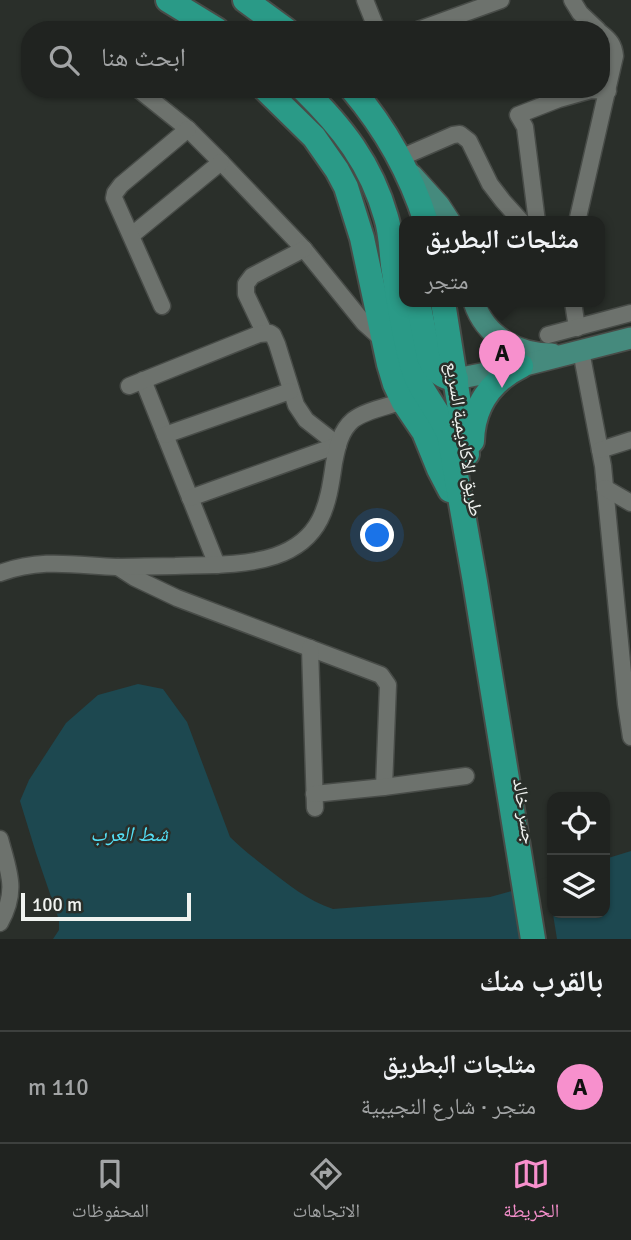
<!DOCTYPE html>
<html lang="ar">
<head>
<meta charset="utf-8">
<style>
  body { margin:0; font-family:Signika,"Noto Naskh Arabic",sans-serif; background:#282b29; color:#f1f3f6; direction:rtl }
  .controls { position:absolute; right:21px; bottom:21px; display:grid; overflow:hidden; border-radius:14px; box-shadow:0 2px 5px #0004 }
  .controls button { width:63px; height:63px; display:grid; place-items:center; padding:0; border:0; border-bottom:2px solid #3d403e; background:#202320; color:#f1f3f6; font:35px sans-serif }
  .scale { position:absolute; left:21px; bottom:18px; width:170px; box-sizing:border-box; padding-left:7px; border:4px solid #f0f3f0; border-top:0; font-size:19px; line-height:24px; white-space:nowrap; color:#f0f3f0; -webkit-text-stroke:5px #2a2f2a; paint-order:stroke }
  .you { position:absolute; left:378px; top:536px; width:24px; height:24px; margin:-18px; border:5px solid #fff; border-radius:50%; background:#1a73e8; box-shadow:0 0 0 10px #1a73e833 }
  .badge { display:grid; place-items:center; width:46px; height:46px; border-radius:50%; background:#f790cd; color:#111; font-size:23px; font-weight:700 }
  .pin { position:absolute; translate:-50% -58px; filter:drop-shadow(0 2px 4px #0008) }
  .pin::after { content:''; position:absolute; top:37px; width:24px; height:21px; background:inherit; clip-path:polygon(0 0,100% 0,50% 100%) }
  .popup { position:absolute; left:399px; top:216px; width:206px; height:91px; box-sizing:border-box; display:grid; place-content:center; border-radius:14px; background:#202320; filter:drop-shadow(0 2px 5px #0005); font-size:23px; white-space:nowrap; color:#a2a4a5 }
  .popup b { font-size:26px; color:#f1f3f6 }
  .popup::after { content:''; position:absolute; left:50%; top:100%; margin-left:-14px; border:14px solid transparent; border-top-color:#202320 }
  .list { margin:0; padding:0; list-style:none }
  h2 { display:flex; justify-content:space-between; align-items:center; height:91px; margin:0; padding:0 28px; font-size:30px }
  h2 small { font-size:23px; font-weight:400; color:#a2a4a5 }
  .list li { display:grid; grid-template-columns:46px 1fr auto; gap:21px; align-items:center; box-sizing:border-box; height:112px; padding:0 28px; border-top:2px solid #3d403e }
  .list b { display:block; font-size:26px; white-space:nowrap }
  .list p { margin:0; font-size:23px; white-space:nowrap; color:#a2a4a5 }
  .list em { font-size:23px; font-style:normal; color:#a2a4a5 }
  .icon { flex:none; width:38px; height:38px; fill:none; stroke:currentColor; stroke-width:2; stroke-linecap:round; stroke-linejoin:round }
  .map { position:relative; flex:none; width:631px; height:939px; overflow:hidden; direction:ltr }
  .search { position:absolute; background:#202320; box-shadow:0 2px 5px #0004; left:21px; right:21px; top:21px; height:77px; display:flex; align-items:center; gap:18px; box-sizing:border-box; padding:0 24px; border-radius:28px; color:#a2a4a5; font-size:26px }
  .sheet { height:203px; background:#202320 }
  nav { display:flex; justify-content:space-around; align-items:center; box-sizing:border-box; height:98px; border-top:2px solid #3d403e; background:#202320; font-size:19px; color:#a2a4a5 }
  nav a { display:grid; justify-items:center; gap:4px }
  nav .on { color:#f790cd }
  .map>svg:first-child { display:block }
  .water { fill:#1d4850 }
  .pier { fill:#2a2f2a }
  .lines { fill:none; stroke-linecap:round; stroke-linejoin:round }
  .minor-casing { stroke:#484c48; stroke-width:19 }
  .major-casing { stroke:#484c48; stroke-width:24 }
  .highway-casing { stroke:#484c48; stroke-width:28 }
  .minor { stroke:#6d726d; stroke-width:16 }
  .major { stroke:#458a7d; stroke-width:21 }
  .highway { stroke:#2a9a87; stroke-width:24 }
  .labels { text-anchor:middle; stroke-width:5; stroke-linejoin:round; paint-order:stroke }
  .street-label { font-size:19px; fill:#f0f3f0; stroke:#2a2f2a }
  .water-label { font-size:21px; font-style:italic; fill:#54e0f7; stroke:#2a2f2a }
</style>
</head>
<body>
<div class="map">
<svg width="631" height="939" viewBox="0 0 631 939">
  <rect width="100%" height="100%" fill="#2a2f2a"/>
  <!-- water -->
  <path class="water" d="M138 684 163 689 187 722 230 837C242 849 254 858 268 869 288 884 308 901 333 909L490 897 534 885 552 878V913H605V859L631 851V939H53L59 930V920L36 853 20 801 29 780 66 723 98 695Z"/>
  <!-- pier -->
  <path class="pier" d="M547 877 557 939H523L533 882Z"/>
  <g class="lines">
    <!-- minor casing -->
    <g class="minor-casing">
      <g id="minor">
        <path d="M365 0 377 30"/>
        <path d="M572 0 580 13 598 30"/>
        <path d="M418 30 501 0"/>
        <path d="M138 89 188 129 221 162 304 249 364 323 383 340"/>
        <path d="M400 158 453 135 460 134 469 141 490 184 503 201 522 222"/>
        <path d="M537 222 525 127 518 115 559 99 591 90 608 91"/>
        <path d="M577 222 615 56C614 45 610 40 601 33"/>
        <path d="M132 235 221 162"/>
        <path d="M573 302 577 328"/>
        <path d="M162 306 114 198 115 193 121 185 188 129"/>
        <path d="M264 332 246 294V284L252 276 304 249"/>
        <path d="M548 335 631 313"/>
        <path d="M581 351 603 466 626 704 631 737"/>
        <path d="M143 380 217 565"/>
        <path d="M129 386 259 334 270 333 273 335 277 344 296 405 306 420 338 445"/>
        <path d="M165 435 290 391"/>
        <path d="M600 450 631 440"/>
        <path d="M605 488 631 503"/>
        <path d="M190 498 338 445"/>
        <path d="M118 567 135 578 177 598 381 675 388 685 384 787"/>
        <path d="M0 573C41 558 74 565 116 567 135 567 155 566 175 566 207 565 245 566 275 556 322 540 328 506 334 463 337 448 340 431 353 420 366 410 387 407 403 401"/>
        <path d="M310 648 315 808"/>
        <path d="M314 794 384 787 466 776"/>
        <path d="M0 839C9 873 18 890 0 923"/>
      </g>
    </g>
    <!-- major casing -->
    <g class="major-casing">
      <g id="major">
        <path d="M412 175 439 205 450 222"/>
        <path d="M474 302C485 336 517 354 552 354"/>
        <path d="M456 379 521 366 631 338"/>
      </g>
    </g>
    <!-- highway casing -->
    <g class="highway-casing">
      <g id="highway">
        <path d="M168 0 217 30"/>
        <path d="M245 0 286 30"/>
        <path d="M265 89 314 137 337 170 346 187 362 238 389 364 395 384 403 401 424 432 439 469 450 490"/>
        <path d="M303 89C342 127 371 164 386 217 391 232 391 249 393 265 398 298 403 332 412 365 419 391 439 410 449 435L475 582 533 939"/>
        <path d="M352 89C386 129 410 172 426 222"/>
        <path d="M418 302 429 357C434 370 441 378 456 379"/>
        <path d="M443 302 467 454"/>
        <path d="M472 441C473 407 490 381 521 366"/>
      </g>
    </g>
    <!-- minor -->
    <use href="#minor" class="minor"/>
    <!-- major -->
    <use href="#major" class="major"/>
    <!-- highway -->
    <use href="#highway" class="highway"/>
  </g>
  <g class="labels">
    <!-- street labels -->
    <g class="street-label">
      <text transform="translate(465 439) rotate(81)" y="7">طريق الاكاديمية السريع</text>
      <text transform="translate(525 811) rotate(81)" y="7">جسر خالد</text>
    </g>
    <!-- water labels -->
    <g class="water-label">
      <text x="129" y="841">شط العرب</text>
    </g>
  </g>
</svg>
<div class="controls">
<button><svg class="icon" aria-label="locate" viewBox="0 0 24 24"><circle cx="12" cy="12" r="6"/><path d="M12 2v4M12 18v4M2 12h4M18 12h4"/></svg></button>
<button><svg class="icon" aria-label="layers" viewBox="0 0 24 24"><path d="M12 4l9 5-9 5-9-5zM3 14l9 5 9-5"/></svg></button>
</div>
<div class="scale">100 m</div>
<div class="you"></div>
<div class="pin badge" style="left:502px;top:388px">A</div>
<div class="popup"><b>مثلجات البطريق</b>متجر</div>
<div class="search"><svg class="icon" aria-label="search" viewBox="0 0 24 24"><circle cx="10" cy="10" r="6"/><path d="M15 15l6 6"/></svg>ابحث هنا</div>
</div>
<section class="sheet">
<h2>بالقرب منك<small></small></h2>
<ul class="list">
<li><span class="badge">A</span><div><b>مثلجات البطريق</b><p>متجر · شارع النجيبية</p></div><em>110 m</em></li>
</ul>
</section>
<nav>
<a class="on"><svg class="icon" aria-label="map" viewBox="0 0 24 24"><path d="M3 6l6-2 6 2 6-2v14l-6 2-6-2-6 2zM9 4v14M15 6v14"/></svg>الخريطة</a>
<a><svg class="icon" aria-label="directions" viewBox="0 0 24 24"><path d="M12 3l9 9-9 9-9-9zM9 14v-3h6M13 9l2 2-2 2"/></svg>الاتجاهات</a>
<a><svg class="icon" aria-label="saved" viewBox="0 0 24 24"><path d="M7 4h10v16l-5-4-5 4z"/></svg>المحفوظات</a>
</nav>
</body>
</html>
